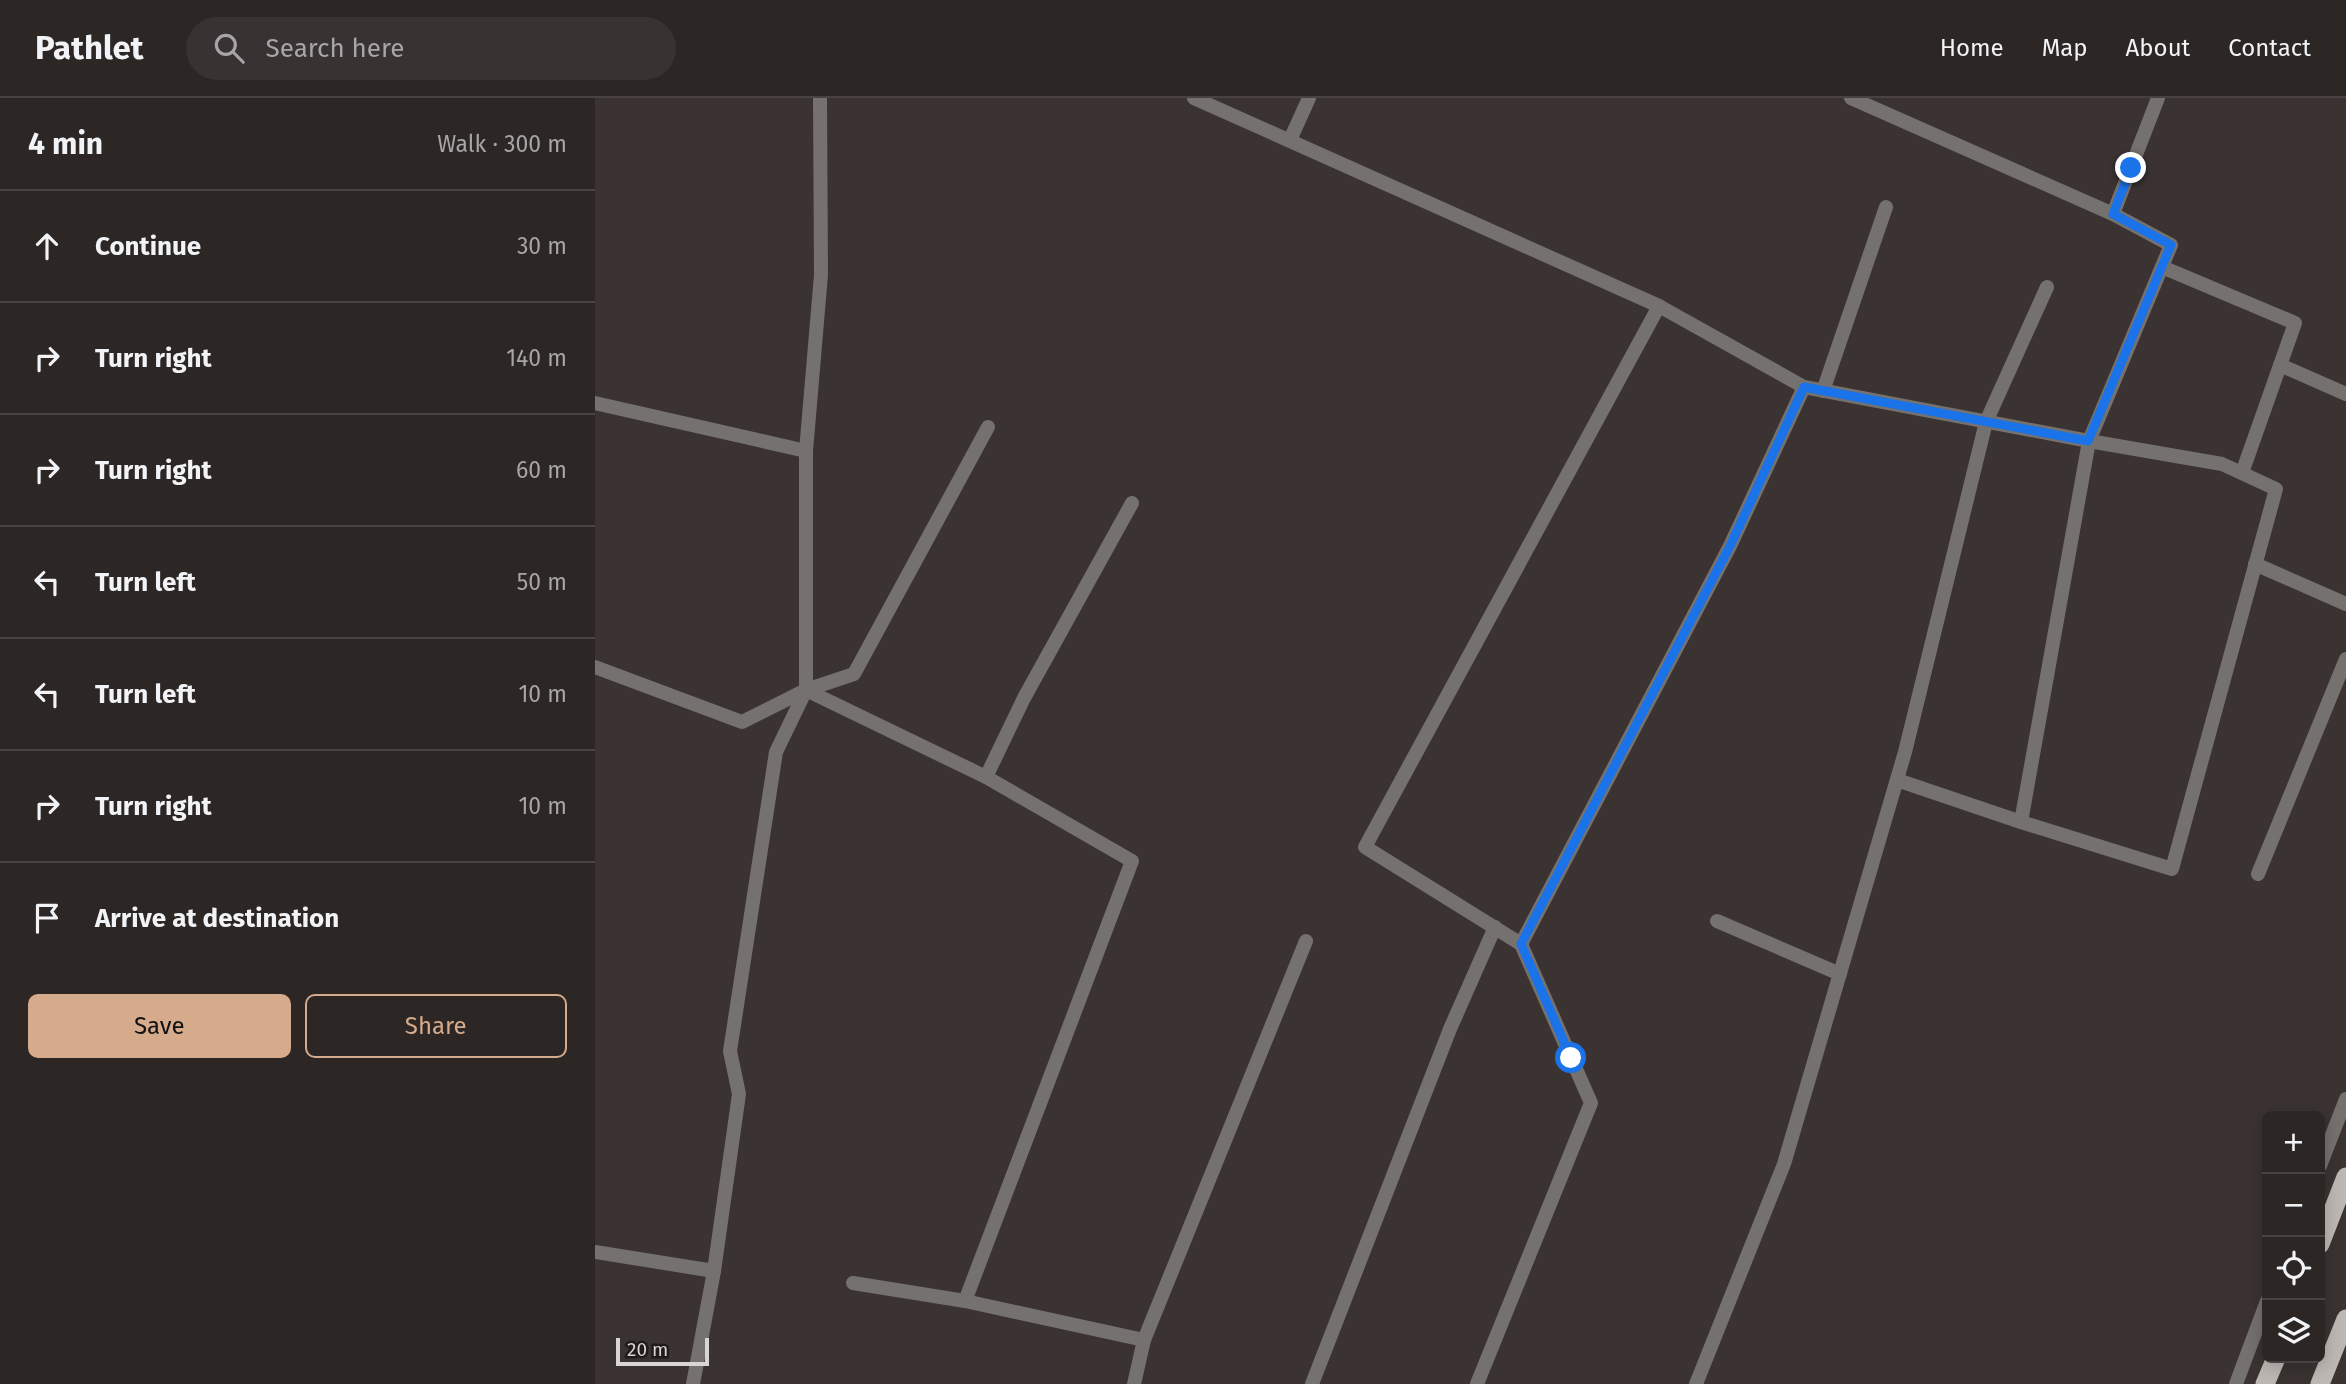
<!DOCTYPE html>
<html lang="en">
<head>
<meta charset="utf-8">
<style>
  body { margin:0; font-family:"Fira Sans",sans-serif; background:#383232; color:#f1f3f6 }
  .controls { position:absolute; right:21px; bottom:21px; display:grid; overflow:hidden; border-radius:10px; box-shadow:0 4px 18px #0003 }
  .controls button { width:63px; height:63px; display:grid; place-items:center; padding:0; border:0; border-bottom:2px solid #484342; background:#2c2625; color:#f1f3f6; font:35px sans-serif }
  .scale { position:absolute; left:21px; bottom:18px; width:93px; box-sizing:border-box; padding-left:7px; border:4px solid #d9d5d3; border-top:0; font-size:19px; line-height:24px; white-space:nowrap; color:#d9d5d3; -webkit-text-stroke:5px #1f1c1b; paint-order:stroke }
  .stop { position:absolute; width:21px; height:21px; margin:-16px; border:5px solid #1a73e8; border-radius:50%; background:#fff }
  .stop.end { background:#1a73e8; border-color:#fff; box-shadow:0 2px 7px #0008 }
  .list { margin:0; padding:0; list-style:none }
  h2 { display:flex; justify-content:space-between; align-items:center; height:91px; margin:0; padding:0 28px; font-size:30px }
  h2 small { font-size:23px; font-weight:400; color:#a6a5a7 }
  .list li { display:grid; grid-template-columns:46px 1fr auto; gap:21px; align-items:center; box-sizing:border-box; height:112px; padding:0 28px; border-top:2px solid #484342 }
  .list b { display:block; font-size:26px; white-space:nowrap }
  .list em { font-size:23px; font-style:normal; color:#a6a5a7 }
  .actions { display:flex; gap:14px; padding:21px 28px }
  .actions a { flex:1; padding:16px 0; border:2px solid #d6ab8b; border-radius:10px; text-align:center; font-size:24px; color:#d6ab8b }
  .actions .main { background:#d6ab8b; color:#111 }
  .icon { flex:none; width:38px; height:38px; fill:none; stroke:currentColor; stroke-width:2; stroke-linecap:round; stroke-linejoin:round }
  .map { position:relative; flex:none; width:1751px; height:1286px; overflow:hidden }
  header { display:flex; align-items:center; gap:42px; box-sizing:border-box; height:98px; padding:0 35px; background:#2c2625; border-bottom:2px solid #484342 }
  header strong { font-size:33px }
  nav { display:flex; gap:38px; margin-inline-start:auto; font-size:24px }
  .search { width:490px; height:63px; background:#383232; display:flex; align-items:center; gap:18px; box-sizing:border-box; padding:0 24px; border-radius:38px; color:#a6a5a7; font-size:26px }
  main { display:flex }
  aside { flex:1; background:#2c2625 }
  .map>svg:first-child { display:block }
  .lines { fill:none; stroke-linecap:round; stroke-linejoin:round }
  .service { stroke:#74716f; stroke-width:14 }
  .minor { stroke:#74716f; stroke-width:14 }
  .trunk { stroke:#beb8b4; stroke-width:19 }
  .route { stroke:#1a73e8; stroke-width:9 }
</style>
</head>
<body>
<header>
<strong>Pathlet</strong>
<div class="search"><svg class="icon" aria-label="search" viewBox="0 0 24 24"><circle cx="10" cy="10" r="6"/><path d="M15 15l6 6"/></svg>Search here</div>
<nav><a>Home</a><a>Map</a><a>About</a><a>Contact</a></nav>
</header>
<main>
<aside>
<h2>4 min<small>Walk · 300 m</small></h2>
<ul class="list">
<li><svg class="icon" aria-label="ahead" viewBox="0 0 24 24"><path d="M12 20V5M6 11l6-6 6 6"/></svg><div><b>Continue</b></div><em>30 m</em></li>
<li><svg class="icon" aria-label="right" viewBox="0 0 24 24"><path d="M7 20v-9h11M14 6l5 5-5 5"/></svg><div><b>Turn right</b></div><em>140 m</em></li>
<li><svg class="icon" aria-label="right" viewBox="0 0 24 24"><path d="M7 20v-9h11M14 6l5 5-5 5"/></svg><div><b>Turn right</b></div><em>60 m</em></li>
<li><svg class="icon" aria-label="left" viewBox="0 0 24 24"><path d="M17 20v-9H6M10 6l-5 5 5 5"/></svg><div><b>Turn left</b></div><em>50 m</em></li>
<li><svg class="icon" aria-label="left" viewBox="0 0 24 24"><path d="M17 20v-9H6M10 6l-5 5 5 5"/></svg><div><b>Turn left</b></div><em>10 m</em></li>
<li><svg class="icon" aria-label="right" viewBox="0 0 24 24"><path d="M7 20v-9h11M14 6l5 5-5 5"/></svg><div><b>Turn right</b></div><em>10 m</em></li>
<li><svg class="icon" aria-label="arrive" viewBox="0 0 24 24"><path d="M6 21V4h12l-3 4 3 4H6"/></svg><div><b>Arrive at destination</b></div></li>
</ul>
<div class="actions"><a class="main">Save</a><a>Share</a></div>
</aside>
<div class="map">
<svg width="1751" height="1286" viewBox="0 0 1751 1286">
  <rect width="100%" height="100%" fill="#3a3331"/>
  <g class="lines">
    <!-- service -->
    <g class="service">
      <path d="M1518 116 1563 0"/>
      <path d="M1228 293 1291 109"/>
    </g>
    <!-- minor -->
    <g class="minor">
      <path d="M599 0 1064 208 1209 289 1494 343 1627 366 1681 391 1577 771 1426 724 1302 682"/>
      <path d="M1256 0 1518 116 1576 147 1494 343 1426 724"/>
      <path d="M695 42 714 0"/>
      <path d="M1567 169 1700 225 1647 375"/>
      <path d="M1685 267 1751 296"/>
      <path d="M0 305 211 353"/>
      <path d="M1660 466 1751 506"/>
      <path d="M0 569 147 624 211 592 259 576 393 329"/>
      <path d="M211 592 391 679 537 763 370 1203"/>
      <path d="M391 679 429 600 537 405"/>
      <path d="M1663 776 1751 561"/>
      <path d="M1122 823 1245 876"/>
      <path d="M926 846 1135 448 1209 289"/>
      <path d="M1725 1068 1751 1001"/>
      <path d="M0 1154 119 1173"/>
      <path d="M258 1185 370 1203 549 1242"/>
      <path d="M98 1286 119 1173 144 996 135 953 181 654 211 592V353L226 177 225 0"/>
      <path d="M539 1286 549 1242 711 843"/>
      <path d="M717 1286 855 931 900 829"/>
      <path d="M882 1286 996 1005 926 846 770 749 1064 208"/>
      <path d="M1101 1286 1189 1066 1310 654 1391 324 1452 189"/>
      <path d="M1641 1286 1672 1203"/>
    </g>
    <!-- trunk -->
    <g class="trunk">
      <path d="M1725 1146 1751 1079"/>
      <path d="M1670 1286 1681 1260"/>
      <path d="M1725 1286 1751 1221"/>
    </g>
  </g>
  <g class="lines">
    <!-- route -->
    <path class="route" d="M976 960 926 846 1135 448 1209 289 1493 343 1576 147 1518 116 1536 70"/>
  </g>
</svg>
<div class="controls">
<button>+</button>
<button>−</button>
<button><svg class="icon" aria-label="locate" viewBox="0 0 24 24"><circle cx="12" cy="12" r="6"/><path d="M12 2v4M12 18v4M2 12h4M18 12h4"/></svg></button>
<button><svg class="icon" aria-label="layers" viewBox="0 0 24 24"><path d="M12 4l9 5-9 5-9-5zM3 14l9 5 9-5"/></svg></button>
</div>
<div class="scale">20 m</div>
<div class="stop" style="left:976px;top:960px"></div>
<div class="stop end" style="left:1536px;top:70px"></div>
</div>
</main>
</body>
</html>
